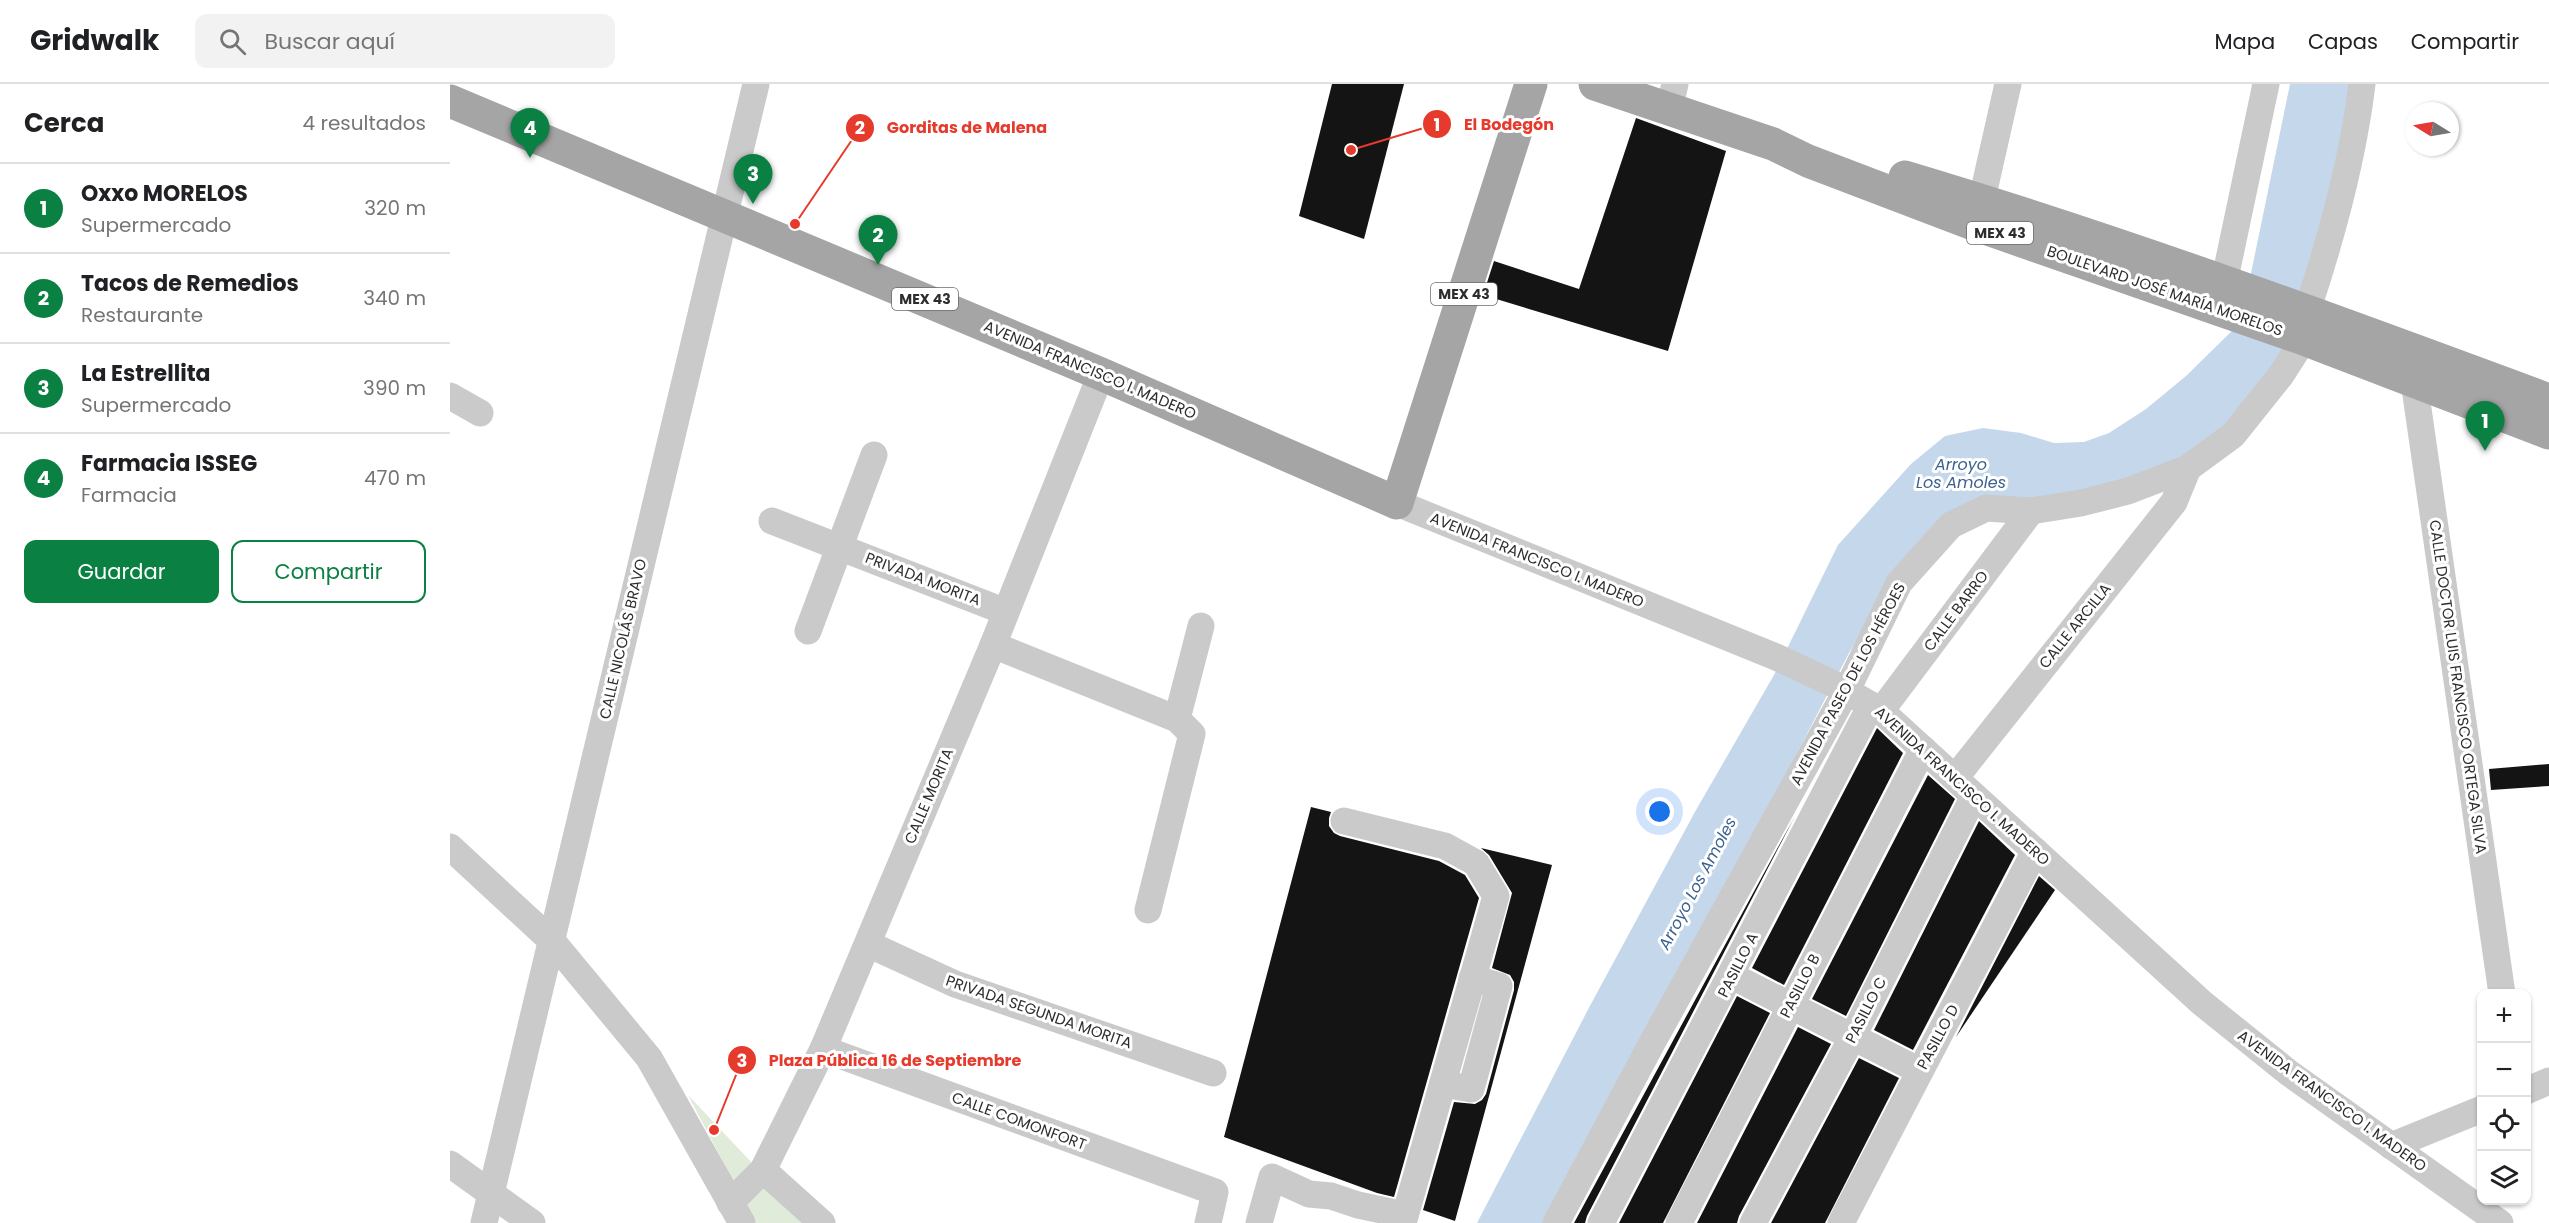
<!DOCTYPE html>
<html lang="es">
<head>
<meta charset="utf-8">
<style>
  body { margin:0; font-family:Poppins,sans-serif; background:#f2f2f2; color:#202124 }
  .controls { position:absolute; right:18px; bottom:18px; display:grid; overflow:hidden; border-radius:12px; box-shadow:0 2px 4px #0004 }
  .controls button { width:54px; height:54px; display:grid; place-items:center; padding:0; border:0; border-bottom:2px solid #e0e0e0; background:#fff; color:#202124; font:30px sans-serif }
  .compass { position:absolute; left:1955px; top:18px; width:54px; height:54px; border-radius:50%; background:#fff; box-shadow:0 2px 4px #0004; rotate:281deg }
  .you { position:absolute; left:1210px; top:728px; width:21px; height:21px; margin:-15px; border:4px solid #fff; border-radius:50%; background:#1a73e8; box-shadow:0 0 0 9px #1a73e833 }
  .badge { display:grid; place-items:center; width:39px; height:39px; border-radius:50%; background:#0b8043; color:#fff; font-size:20px; font-weight:700 }
  .pin { position:absolute; translate:-50% -50px; filter:drop-shadow(0 2px 3px #0008) }
  .pin::after { content:''; position:absolute; top:32px; width:21px; height:18px; background:inherit; clip-path:polygon(0 0,100% 0,50% 100%) }
  .list { margin:0; padding:0; list-style:none }
  h2 { display:flex; justify-content:space-between; align-items:center; height:78px; margin:0; padding:0 24px; font-size:26px }
  h2 small { font-size:20px; font-weight:400; color:#757577 }
  .list li { display:grid; grid-template-columns:39px 1fr auto; gap:18px; align-items:center; box-sizing:border-box; height:90px; padding:0 24px; border-top:2px solid #e0e0e0 }
  .list b { display:block; font-size:22px; white-space:nowrap }
  .list p { margin:0; font-size:20px; white-space:nowrap; color:#757577 }
  .list em { font-size:20px; font-style:normal; color:#757577 }
  .actions { display:flex; gap:12px; padding:18px 24px }
  .actions a { flex:1; padding:14px 0; border:2px solid #0b8043; border-radius:12px; text-align:center; font-size:21px; color:#0b8043 }
  .actions .main { background:#0b8043; color:#fff }
  .icon { flex:none; width:33px; height:33px; fill:none; stroke:currentColor; stroke-width:2; stroke-linecap:round; stroke-linejoin:round }
  .map { position:relative; flex:none; width:2099px; height:1139px; overflow:hidden }
  header { display:flex; align-items:center; gap:36px; box-sizing:border-box; height:84px; padding:0 30px; background:#fff; border-bottom:2px solid #e0e0e0 }
  header strong { font-size:28px }
  nav { display:flex; gap:33px; margin-inline-start:auto; font-size:21px }
  .search { width:420px; height:54px; background:#f2f2f2; display:flex; align-items:center; gap:15px; box-sizing:border-box; padding:0 21px; border-radius:12px; color:#757577; font-size:22px }
  main { display:flex }
  aside { flex:1; background:#fff }
  .map>svg:first-child { display:block }
  .green { fill:#e0ebda }
  .water { fill:#c5d7eb }
  .building { fill:#141414 }
  .lines { fill:none; stroke-linecap:round; stroke-linejoin:round }
  .minor { stroke:#cacaca; stroke-width:27 }
  .major { stroke:#a5a5a5; stroke-width:33 }
  .labels { text-anchor:middle; stroke-width:6; stroke-linejoin:round; paint-order:stroke }
  .shield { fill:#fff; stroke:#6c6c6c; stroke-width:1.5 }
  .shield-label { font-size:14px; font-weight:bold; fill:#2d2d2d }
  .street-label { font-size:15px; fill:#2d2d2d; stroke:#fff }
  .water-label { font-size:16px; font-style:italic; fill:#3b628f; stroke:#fff }
  .leader { fill:none; stroke:#e63a2c; stroke-width:2 }
  .callout-dot { fill:#e63a2c; stroke:#fff; stroke-width:2 }
  .mark-label { font-size:18px; text-anchor:middle; font-weight:bold; fill:#fff }
  .callout-label { font-size:16px; text-anchor:middle; font-weight:bold; fill:#e63a2c; stroke:#fff; stroke-width:6; stroke-linejoin:round; paint-order:stroke }
</style>
</head>
<body>
<header>
<strong>Gridwalk</strong>
<div class="search"><svg class="icon" aria-label="search" viewBox="0 0 24 24"><circle cx="10" cy="10" r="6"/><path d="M15 15l6 6"/></svg>Buscar aquí</div>
<nav><a>Mapa</a><a>Capas</a><a>Compartir</a></nav>
</header>
<main>
<aside>
<h2>Cerca<small>4 resultados</small></h2>
<ul class="list">
<li><span class="badge">1</span><div><b>Oxxo MORELOS</b><p>Supermercado</p></div><em>320 m</em></li>
<li><span class="badge">2</span><div><b>Tacos de Remedios</b><p>Restaurante</p></div><em>340 m</em></li>
<li><span class="badge">3</span><div><b>La Estrellita</b><p>Supermercado</p></div><em>390 m</em></li>
<li><span class="badge">4</span><div><b>Farmacia ISSEG</b><p>Farmacia</p></div><em>470 m</em></li>
</ul>
<div class="actions"><a class="main">Guardar</a><a>Compartir</a></div>
</aside>
<div class="map">
<svg width="2099" height="1139" viewBox="0 0 2099 1139">
  <rect width="100%" height="100%" fill="#fff"/>
  <!-- green -->
  <path class="green" d="M238 1011 304 1081 353 1139H305Z"/>
  <!-- water -->
  <path class="water" d="M1840 0H1906L1891 101 1821 301 1783 347 1678 403 1536 420 1443 496 1399 569 1103 1139H1027L1142 918 1246 726 1324 591 1388 461 1461 380 1495 352 1533 344 1571 349 1604 359 1634 358 1659 349 1696 325 1736 292 1787 242 1798 204Z"/>
  <!-- building -->
  <g class="building">
    <path d="M882 0H954L914 155 849 132Z"/>
    <path d="M1186 34 1276 67 1218 267 1033 211 1044 177 1129 205Z"/>
    <path d="M1427 644 1453 669 1334 901 1302 884Z"/>
    <path d="M2099 680V702L2041 706 2039 685Z"/>
    <path d="M1478 691 1505 715 1396 932 1362 915Z"/>
    <path d="M861 723 881 728 879 734V742L884 749 890 752 989 777 1015 791 1029 814 944 1113 927 1109 774 1053Z"/>
    <path d="M1345 732 1137 1132 1135 1139H1124Z"/>
    <path d="M1529 737 1565 771 1463 966 1424 946Z"/>
    <path d="M1031 764 1102 781 1005 1137 973 1126 1004 1018 1025 1020 1032 1016 1036 1010 1064 906V898L1060 891 1042 884 1062 809 1039 771Z"/>
    <path d="M1589 792 1605 806 1506 953Z"/>
    <path d="M1287 912 1320 929 1213 1139H1169Z"/>
    <path d="M1348 943 1381 960 1289 1132 1287 1139H1247Z"/>
    <path d="M1409 974 1449 994 1375 1139H1321Z"/>
  </g>
  <g class="lines">
    <!-- minor -->
    <g class="minor">
      <path d="M1219 25 1225 0"/>
      <path d="M1527 137 1558 0"/>
      <path d="M1774 199 1816 0"/>
      <path d="M1857 227C1881 155 1903 76 1912 0"/>
      <path d="M1967 282 1964 297 2052 910"/>
      <path d="M0 312 30 329"/>
      <path d="M947 419 1326 573 1388 602 1431 627 1752 919 1839 989 2050 1139"/>
      <path d="M322 437 556 528"/>
      <path d="M358 547 424 371"/>
      <path d="M543 561 727 635 742 650 698 826"/>
      <path d="M1431 627 1581 427"/>
      <path d="M727 635 751 542"/>
      <path d="M1505 694 1724 418 1738 384"/>
      <path d="M894 737 995 762 1026 779 1046 812 953 1139"/>
      <path d="M0 763 103 858 199 974 292 1139"/>
      <path d="M418 860 505 900 763 989"/>
      <path d="M1282 892 1470 987"/>
      <path d="M373 965 765 1108 758 1139"/>
      <path d="M993 1000 1021 1005 1049 902 1022 894"/>
      <path d="M2076 1007 2099 997"/>
      <path d="M1941 1062 2032 1025"/>
      <path d="M0 1080 82 1139"/>
      <path d="M313 1086 372 1139"/>
      <path d="M280 1119 313 1086 373 965 543 561 651 290"/>
      <path d="M34 1139 306 0"/>
      <path d="M809 1139 822 1093 859 1110 881 1112 908 1121 955 1131"/>
      <path d="M1106 1139 1202 959 1397 606 1449 499 1501 441 1536 424 1581 427 1631 419 1678 407 1738 384 1783 351 1831 291 1854 255"/>
      <path d="M1151 1139 1421 621"/>
      <path d="M1229 1139 1473 665"/>
      <path d="M1303 1139 1403 952 1524 712"/>
      <path d="M1391 1139 1585 767"/>
    </g>
    <!-- major -->
    <g class="major">
      <path d="M1145 0 1323 60 1358 77 1526 141 1854 255 2099 349"/>
      <path d="M0 17 651 290 947 419 1081 0"/>
      <path d="M1455 93C1673 158 1886 237 2099 316"/>
    </g>
  </g>
  <g class="labels">
    <!-- shield labels -->
    <g class="shield">
      <rect x="1517" y="138" width="66" height="22" rx="4.5"/>
      <rect x="981" y="199" width="66" height="22" rx="4.5"/>
      <rect x="442" y="204" width="66" height="22" rx="4.5"/>
    </g>
    <g class="shield-label">
      <text x="1550" y="154">MEX 43</text>
      <text x="1014" y="215">MEX 43</text>
      <text x="475" y="220">MEX 43</text>
    </g>
    <!-- street labels -->
    <g class="street-label">
      <text transform="translate(1715 207) rotate(19)" y="5">BOULEVARD JOSÉ MARÍA MORELOS</text>
      <text transform="translate(640 286) rotate(23)" y="5">AVENIDA FRANCISCO I. MADERO</text>
      <text transform="translate(1087 476) rotate(22)" y="5">AVENIDA FRANCISCO I. MADERO</text>
      <text transform="translate(473 495) rotate(21)" y="5">PRIVADA MORITA</text>
      <text transform="translate(1506 527) rotate(-53)" y="5">CALLE BARRO</text>
      <text transform="translate(1625 542) rotate(-51)" y="5">CALLE ARCILLA</text>
      <text transform="translate(173 555) rotate(-77)" y="5">CALLE NICOLÁS BRAVO</text>
      <text transform="translate(1398 600) rotate(-62)" y="5">AVENIDA PASEO DE LOS HÉROES</text>
      <text transform="translate(2008 603) rotate(82)" y="5">CALLE DOCTOR LUIS FRANCISCO ORTEGA SILVA</text>
      <text transform="translate(1512 702) rotate(42)" y="5">AVENIDA FRANCISCO I. MADERO</text>
      <text transform="translate(479 712) rotate(-67)" y="5">CALLE MORITA</text>
      <text transform="translate(1288 881) rotate(-63)" y="5">PASILLO A</text>
      <text transform="translate(1350 902) rotate(-63)" y="5">PASILLO B</text>
      <text transform="translate(1416 926) rotate(-63)" y="5">PASILLO C</text>
      <text transform="translate(589 928) rotate(19)" y="5">PRIVADA SEGUNDA MORITA</text>
      <text transform="translate(1488 953) rotate(-62)" y="5">PASILLO D</text>
      <text transform="translate(1882 1017) rotate(36)" y="5">AVENIDA FRANCISCO I. MADERO</text>
      <text transform="translate(569 1037) rotate(20)" y="5">CALLE COMONFORT</text>
    </g>
    <!-- water labels -->
    <g class="water-label">
      <text x="1511" y="386">Arroyo<tspan x="1511" dy="18">Los Amoles</tspan></text>
      <text transform="translate(1247 799) rotate(-62)" y="6">Arroyo Los Amoles</text>
    </g>
  </g>
  <!-- callouts -->
  <path class="leader" d="M901 66L987 40M345 140L410 44M264 1046L292 976"/>
  <g class="callout-dot">
    <circle cx="901" cy="66" r="6"/>
    <circle cx="345" cy="140" r="6"/>
    <circle cx="264" cy="1046" r="6"/>
    <circle cx="987" cy="40" r="15"/>
    <circle cx="410" cy="44" r="15"/>
    <circle cx="292" cy="976" r="15"/>
  </g>
  <g class="mark-label">
    <text x="987" y="47">1</text>
    <text x="410" y="50">2</text>
    <text x="292" y="983">3</text>
  </g>
  <g class="callout-label">
    <text x="1059" y="46">El Bodegón</text>
    <text x="517" y="49">Gorditas de Malena</text>
    <text x="445" y="982">Plaza Pública 16 de Septiembre</text>
  </g>
</svg>
<div class="controls">
<button>+</button>
<button>−</button>
<button><svg class="icon" aria-label="locate" viewBox="0 0 24 24"><circle cx="12" cy="12" r="6"/><path d="M12 2v4M12 18v4M2 12h4M18 12h4"/></svg></button>
<button><svg class="icon" aria-label="layers" viewBox="0 0 24 24"><path d="M12 4l9 5-9 5-9-5zM3 14l9 5 9-5"/></svg></button>
</div>
<svg class="compass" viewBox="-18 -18 36 36"><path d="M0-13l5 13h-10z" fill="#e53935"/><path d="M0 13l5-13h-10z" fill="#757577"/></svg>
<div class="you"></div>
<div class="pin badge" style="left:2035px;top:367px">1</div>
<div class="pin badge" style="left:428px;top:181px">2</div>
<div class="pin badge" style="left:303px;top:120px">3</div>
<div class="pin badge" style="left:80px;top:74px">4</div>
</div>
</main>
</body>
</html>
